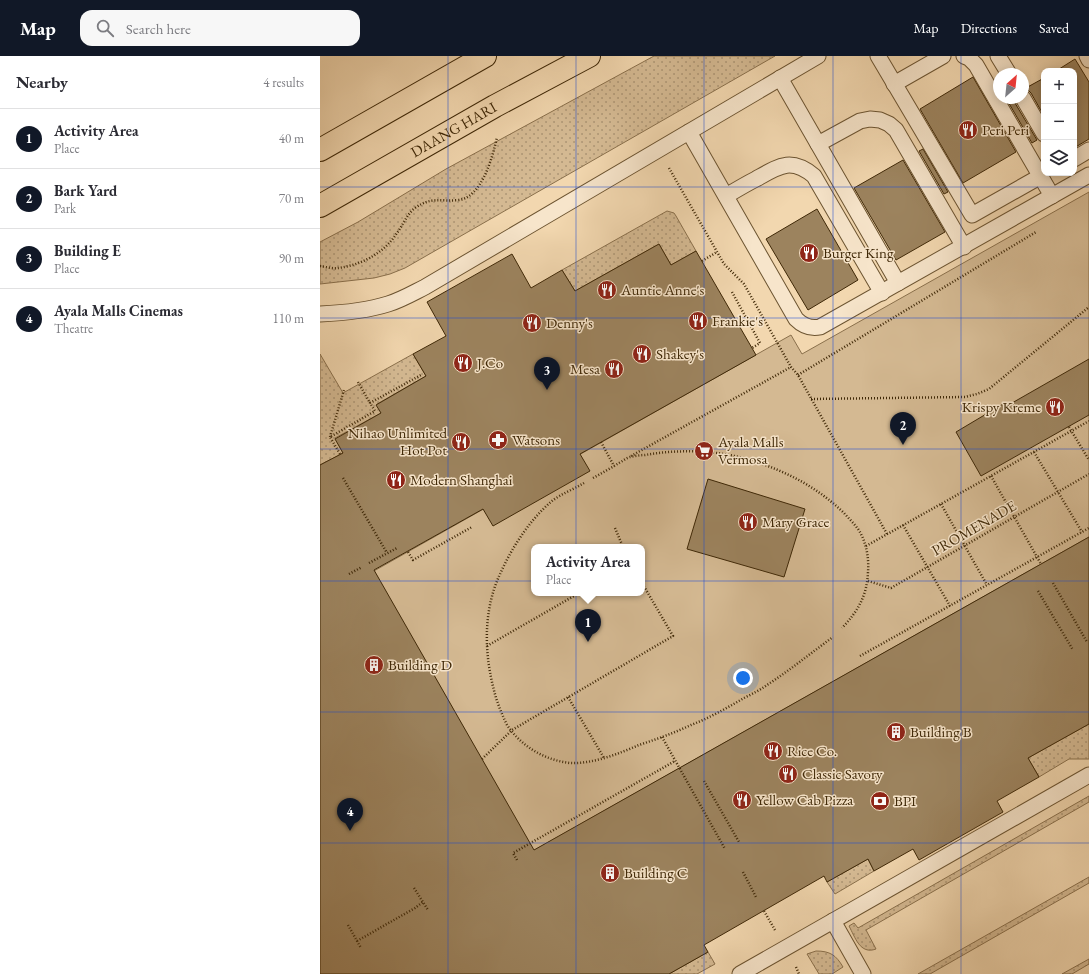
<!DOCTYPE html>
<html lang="en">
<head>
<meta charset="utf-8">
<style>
  body { margin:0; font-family:"EB Garamond",serif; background:#f7f7f7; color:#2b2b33 }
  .controls { position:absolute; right:12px; top:12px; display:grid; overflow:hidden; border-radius:8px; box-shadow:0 2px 10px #0003 }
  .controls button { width:36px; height:36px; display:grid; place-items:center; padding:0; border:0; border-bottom:1px solid #e1e1e2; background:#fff; color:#2b2b33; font:20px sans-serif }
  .compass { position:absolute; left:673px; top:12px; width:36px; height:36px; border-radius:50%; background:#fff; box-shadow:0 2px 10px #0003; rotate:27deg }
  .you { position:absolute; left:423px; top:622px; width:14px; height:14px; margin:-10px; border:3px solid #fff; border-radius:50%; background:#1a73e8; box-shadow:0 0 0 6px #1a73e833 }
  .badge { display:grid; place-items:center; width:26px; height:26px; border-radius:50%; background:#111827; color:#fff; font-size:13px; font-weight:700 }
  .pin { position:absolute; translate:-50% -33px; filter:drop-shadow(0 1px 2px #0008) }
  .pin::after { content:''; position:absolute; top:21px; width:14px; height:12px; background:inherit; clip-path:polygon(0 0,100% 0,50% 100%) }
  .popup { position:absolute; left:211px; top:488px; width:114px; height:52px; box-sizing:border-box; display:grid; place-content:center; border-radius:8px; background:#fff; filter:drop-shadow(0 1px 3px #0005); font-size:13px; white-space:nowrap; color:#7c7c81 }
  .popup b { font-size:15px; color:#2b2b33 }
  .popup::after { content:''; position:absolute; left:50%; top:100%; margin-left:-8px; border:8px solid transparent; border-top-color:#fff }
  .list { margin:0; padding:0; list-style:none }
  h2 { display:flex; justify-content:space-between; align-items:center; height:52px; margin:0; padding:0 16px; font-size:17px }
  h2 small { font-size:13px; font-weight:400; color:#7c7c81 }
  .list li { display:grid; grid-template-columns:26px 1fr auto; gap:12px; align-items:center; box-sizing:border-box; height:60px; padding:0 16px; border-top:1px solid #e1e1e2 }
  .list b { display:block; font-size:15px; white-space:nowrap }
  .list p { margin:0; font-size:13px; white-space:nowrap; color:#7c7c81 }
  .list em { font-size:13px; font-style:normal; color:#7c7c81 }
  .icon { flex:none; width:22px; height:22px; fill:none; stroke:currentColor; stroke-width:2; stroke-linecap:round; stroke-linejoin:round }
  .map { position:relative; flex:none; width:769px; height:918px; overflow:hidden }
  header { display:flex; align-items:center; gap:24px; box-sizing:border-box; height:56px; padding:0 20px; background:#111827; color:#fff }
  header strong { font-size:19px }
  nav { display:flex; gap:22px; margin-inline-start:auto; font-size:14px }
  .search { width:280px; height:36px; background:#f7f7f7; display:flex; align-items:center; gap:10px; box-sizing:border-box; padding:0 14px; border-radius:12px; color:#7c7c81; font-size:15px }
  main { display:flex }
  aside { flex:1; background:#fff }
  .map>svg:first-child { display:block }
  .grass { fill:url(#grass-dots); stroke:#8a704c }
  .park { fill:#d4b992; stroke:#8a704c; fill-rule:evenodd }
  .building { fill:#9c835e; stroke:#3f2807 }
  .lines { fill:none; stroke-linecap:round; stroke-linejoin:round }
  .service-casing { stroke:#6c5431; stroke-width:17 }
  .primary-casing { stroke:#3f2807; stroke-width:24 }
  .path { stroke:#3f2807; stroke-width:2.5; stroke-dasharray:1 2; stroke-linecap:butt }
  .service { stroke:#f7e5cb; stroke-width:15 }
  .primary { stroke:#f2d7af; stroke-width:22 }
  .grid { fill:none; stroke:#1d4ed8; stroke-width:1; stroke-opacity:0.55 }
  .labels { text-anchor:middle; stroke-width:3; stroke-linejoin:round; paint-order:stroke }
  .street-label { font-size:15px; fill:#3f2807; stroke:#f7e5cb }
  .poi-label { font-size:15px; fill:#3f2807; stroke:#f7e5cb; text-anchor:start }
</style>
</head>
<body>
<header>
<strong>Map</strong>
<div class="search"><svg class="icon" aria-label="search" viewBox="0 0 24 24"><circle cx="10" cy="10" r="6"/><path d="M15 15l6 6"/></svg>Search here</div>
<nav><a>Map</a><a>Directions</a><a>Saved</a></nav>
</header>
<main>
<aside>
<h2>Nearby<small>4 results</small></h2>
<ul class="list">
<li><span class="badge">1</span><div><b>Activity Area</b><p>Place</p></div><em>40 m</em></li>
<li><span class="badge">2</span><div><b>Bark Yard</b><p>Park</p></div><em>70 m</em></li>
<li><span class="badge">3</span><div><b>Building E</b><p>Place</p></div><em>90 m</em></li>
<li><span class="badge">4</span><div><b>Ayala Malls Cinemas</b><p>Theatre</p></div><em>110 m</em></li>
</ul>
</aside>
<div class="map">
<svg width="769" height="918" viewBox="0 0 769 918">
  <defs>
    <pattern id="grass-dots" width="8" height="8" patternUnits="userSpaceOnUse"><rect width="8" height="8" fill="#d4b992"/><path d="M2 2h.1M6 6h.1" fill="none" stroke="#ad9675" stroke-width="1.8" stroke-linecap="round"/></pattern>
  </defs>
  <rect width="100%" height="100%" fill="#f2d7af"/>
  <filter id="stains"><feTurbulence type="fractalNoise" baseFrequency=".005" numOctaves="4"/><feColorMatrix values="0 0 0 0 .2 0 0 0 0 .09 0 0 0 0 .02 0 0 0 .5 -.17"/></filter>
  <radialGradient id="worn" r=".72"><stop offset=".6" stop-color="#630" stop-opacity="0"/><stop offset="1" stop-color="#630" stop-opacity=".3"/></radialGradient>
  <!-- grass -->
  <g class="grass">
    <path d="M334 0H455L85 212 70 218 54 222 0 228V186L38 166 126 113Z"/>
    <path d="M347 155 354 157 356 160 376 195 351 209 339 188 255 235 242 214Z"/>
    <path d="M0 298 23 337 93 298 106 320 57 348 61 357 15 382 23 397 0 409Z"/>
    <path d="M769 668V703H749L719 721 708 702Z"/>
    <path d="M769 740V746L546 874 556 893C540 899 535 881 529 870L534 867 538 872Z"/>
    <path d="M548 803 554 815 515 838 507 826Z"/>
    <path d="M769 821V827L610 918H598Z"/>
    <path d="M496 895C510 895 516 899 523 911L512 918H499L487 898Z"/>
    <path d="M388 896 395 908 377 918H349Z"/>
    <path d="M769 903V908L752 918H742Z"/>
  </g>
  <!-- park -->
  <path class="park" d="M769 136V481L188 809 54 515 471 279 482 298ZM214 491H322V537H214Z"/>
  <!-- building -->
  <g class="building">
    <path d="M755 3 769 26V83L754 92V15H736Z"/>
    <path d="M653 21 696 96 643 127 600 53Z"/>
    <path d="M724 22V60L711 37 708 34 704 33Z"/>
    <path d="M690 42H694L695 47 717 84 712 87 687 44Z"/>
    <path d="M603 93 628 136 624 138 599 95Z"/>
    <path d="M583 104 625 176 576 204 534 132Z"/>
    <path d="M497 153 538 224 488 254 446 183Z"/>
    <path d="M339 188 351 209 376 195 436 299 260 398 270 415 173 470 163 453 54 514 214 794 769 481V668L708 702 719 721 677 745 683 756 599 804 593 793 554 815 548 803 507 826 504 820 384 889 388 896 349 918H0V409L23 397 15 383 61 357 56 349 106 320 93 298 126 280 107 246 192 198 211 232 242 214 255 235Z"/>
    <path d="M769 303V359L661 420 636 376 683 348 685 351Z"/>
    <path d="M388 423 485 453 464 521 367 493Z"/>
  </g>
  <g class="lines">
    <!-- service casing -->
    <g class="service-casing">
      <g id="service">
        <path d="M558 0 652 159 721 120"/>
        <path d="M644 0 649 2 656 9 732 140"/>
        <path d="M678 0 689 18"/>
        <path d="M767 0 769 4"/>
        <path d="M460 22 578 227"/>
        <path d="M574 28 623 0"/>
        <path d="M703 42 724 78"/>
        <path d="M369 76 476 263C483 270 490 273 500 271L769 119"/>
        <path d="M498 88 540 65 550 63 560 64 569 68 576 74 644 191"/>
        <path d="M754 103 769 94"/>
        <path d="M406 140C416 134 426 128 436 123 459 110 471 101 494 120L562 237"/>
        <path d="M0 258C23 257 46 255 68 248 81 244 93 237 105 231L498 0"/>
        <path d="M513 865 543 918"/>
        <path d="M420 918 769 719"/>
      </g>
    </g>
    <!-- primary casing -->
    <g class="primary-casing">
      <g id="primary">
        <path d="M0 94 165 0"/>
        <path id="s1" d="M0 150 175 50 269 0"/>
      </g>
    </g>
    <!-- path -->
    <g class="path">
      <path d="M349 112 404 208 424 228 471 311 478 319 567 478"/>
      <path d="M382 205 397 196"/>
      <path d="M0 210C6 211 13 213 18 212 42 209 64 197 77 177 83 169 87 158 95 152 112 140 121 146 139 144 162 141 173 100 177 81"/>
      <path d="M412 236 440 287 432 292"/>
      <path d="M478 319 716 176"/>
      <path d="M38 326 50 347"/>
      <path d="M491 343 645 341 657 338 669 333 769 251"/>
      <path d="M749 371 769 404"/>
      <path d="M10 381 24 334"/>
      <path d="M281 386 294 410"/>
      <path d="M714 396 762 476"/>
      <path d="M20 398 10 381 55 355 50 347 101 319"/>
      <path d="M311 400 471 311"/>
      <path d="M671 420 721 508"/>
      <path d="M23 422 67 497"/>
      <path d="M273 422C282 417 291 412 299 407 303 405 306 402 310 401 315 400 320 399 325 399 359 393 397 394 430 404 466 415 497 431 524 457 530 464 537 470 541 478 547 490 549 504 548 516 547 540 538 555 522 572"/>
      <path d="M264 427C254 433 241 438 232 445 208 465 189 496 177 525 162 563 165 606 177 645 180 653 183 661 187 669 201 690 224 704 250 707 273 708 298 698 319 689 337 683 354 677 371 669 389 662 407 652 424 642 432 638 440 634 447 629 470 614 491 597 513 581"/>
      <path d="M621 448 667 529"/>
      <path d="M583 469 630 550"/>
      <path d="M295 472 303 491"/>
      <path d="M546 490 769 365"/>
      <path d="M88 496 93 504 152 471"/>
      <path d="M49 507 77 492"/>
      <path d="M29 518 42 511"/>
      <path d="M548 525 571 532 769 418"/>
      <path d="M733 527 767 586"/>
      <path d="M718 535 753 594"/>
      <path d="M167 590 259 537"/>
      <path d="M540 600 769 472"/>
      <path d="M248 641 284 702"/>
      <path d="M342 681 405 793"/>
      <path d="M162 703 192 674 353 580 322 527"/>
      <path d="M384 725 419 786"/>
      <path d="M197 804 193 797 355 705"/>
      <path d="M423 816 436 841"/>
      <path d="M94 832 108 854"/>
      <path d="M444 855 455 874"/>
      <path d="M28 869 41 892"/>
      <path d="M37 885 95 852 103 846"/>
      <path d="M476 911 479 918"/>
    </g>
    <!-- service -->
    <use href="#service" class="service"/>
    <!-- primary -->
    <use href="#primary" class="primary"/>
  </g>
  <!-- grid -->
  <path class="grid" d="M128 0V918M256 0V918M384 0V918M513 0V918M641 0V918M0 131H769M0 262H769M0 393H769M0 525H769M0 656H769M0 787H769"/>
  <!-- icons -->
  <defs>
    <g id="restaurant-disc" transform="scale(1)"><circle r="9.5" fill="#8f2418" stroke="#f7e5cb"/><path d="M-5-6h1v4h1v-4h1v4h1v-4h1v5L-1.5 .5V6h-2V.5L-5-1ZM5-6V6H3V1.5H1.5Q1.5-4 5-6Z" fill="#fff"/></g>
    <g id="pharmacy-disc" transform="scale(1)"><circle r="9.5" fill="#8f2418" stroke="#f7e5cb"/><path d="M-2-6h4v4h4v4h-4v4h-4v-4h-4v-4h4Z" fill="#fff"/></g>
    <g id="supermarket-disc" transform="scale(1)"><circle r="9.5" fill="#8f2418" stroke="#f7e5cb"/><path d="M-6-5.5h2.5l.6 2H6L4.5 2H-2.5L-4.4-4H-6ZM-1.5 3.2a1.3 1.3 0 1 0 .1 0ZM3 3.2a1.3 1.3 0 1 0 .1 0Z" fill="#fff"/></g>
    <g id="building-disc" transform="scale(1)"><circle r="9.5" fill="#8f2418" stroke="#f7e5cb"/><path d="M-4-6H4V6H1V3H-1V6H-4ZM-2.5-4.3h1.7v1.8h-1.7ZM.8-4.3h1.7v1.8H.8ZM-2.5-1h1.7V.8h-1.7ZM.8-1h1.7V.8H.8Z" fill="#fff"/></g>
    <g id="bank-disc" transform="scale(1)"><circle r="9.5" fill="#8f2418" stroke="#f7e5cb"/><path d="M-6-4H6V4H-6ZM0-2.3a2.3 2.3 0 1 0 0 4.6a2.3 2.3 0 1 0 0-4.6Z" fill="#fff"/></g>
  </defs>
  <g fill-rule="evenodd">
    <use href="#restaurant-disc" x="648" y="74"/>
    <use href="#restaurant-disc" x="489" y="197"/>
    <use href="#restaurant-disc" x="287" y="234"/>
    <use href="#restaurant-disc" x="378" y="265"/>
    <use href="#restaurant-disc" x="212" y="267"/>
    <use href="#restaurant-disc" x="322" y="298"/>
    <use href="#restaurant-disc" x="143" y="307"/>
    <use href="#restaurant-disc" x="294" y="313"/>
    <use href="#restaurant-disc" x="735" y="351"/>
    <use href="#pharmacy-disc" x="178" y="384"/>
    <use href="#restaurant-disc" x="141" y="386"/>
    <use href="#supermarket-disc" x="384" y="395"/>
    <use href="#restaurant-disc" x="76" y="424"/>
    <use href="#restaurant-disc" x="428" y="466"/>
    <use href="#building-disc" x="54" y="609"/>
    <use href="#building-disc" x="576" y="676"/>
    <use href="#restaurant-disc" x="453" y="695"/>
    <use href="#restaurant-disc" x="468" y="718"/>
    <use href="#restaurant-disc" x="422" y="744"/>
    <use href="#bank-disc" x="560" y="745"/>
    <use href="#building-disc" x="290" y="817"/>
  </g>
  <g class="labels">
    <!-- street labels -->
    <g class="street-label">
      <text dy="5" stroke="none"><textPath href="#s1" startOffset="154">DAANG HARI</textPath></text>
      <text transform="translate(654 472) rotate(-30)" y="5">PROMENADE</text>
    </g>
    <!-- poi labels -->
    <g class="poi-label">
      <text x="662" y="79">Peri Peri</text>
      <text x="503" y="202">Burger King</text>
      <text x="301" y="239">Auntie Anne's</text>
      <text x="392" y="270">Frankie's</text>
      <text x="226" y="272">Denny's</text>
      <text x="336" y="303">Shakey's</text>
      <text x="157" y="312">J.Co</text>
      <text x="280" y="318" text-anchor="end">Mesa</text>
      <text x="721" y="356" text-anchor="end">Krispy Kreme</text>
      <text x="127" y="382" text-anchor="end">Nihao Unlimited<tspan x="127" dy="17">Hot Pot</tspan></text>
      <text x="192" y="389">Watsons</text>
      <text x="398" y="391">Ayala Malls<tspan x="398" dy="17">Vermosa</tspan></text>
      <text x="90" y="429">Modern Shanghai</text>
      <text x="442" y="471">Mary Grace</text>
      <text x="68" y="614">Building D</text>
      <text x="590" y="681">Building B</text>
      <text x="467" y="700">Rice Co.</text>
      <text x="482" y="723">Classic Savory</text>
      <text x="436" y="749">Yellow Cab Pizza</text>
      <text x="574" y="750">BPI</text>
      <text x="304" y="822">Building C</text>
    </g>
  </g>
  <rect width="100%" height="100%" filter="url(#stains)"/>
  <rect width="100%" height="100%" fill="url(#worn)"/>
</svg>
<div class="controls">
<button>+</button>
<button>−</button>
<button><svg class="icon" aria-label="layers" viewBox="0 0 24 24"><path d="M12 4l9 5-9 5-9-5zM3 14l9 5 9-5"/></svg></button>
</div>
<svg class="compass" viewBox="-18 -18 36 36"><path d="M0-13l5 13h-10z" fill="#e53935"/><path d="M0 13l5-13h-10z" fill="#7c7c81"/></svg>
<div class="you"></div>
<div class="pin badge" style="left:268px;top:586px">1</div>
<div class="popup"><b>Activity Area</b>Place</div>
<div class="pin badge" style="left:583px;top:389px">2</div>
<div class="pin badge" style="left:227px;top:334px">3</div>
<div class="pin badge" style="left:30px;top:775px">4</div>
</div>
</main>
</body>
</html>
